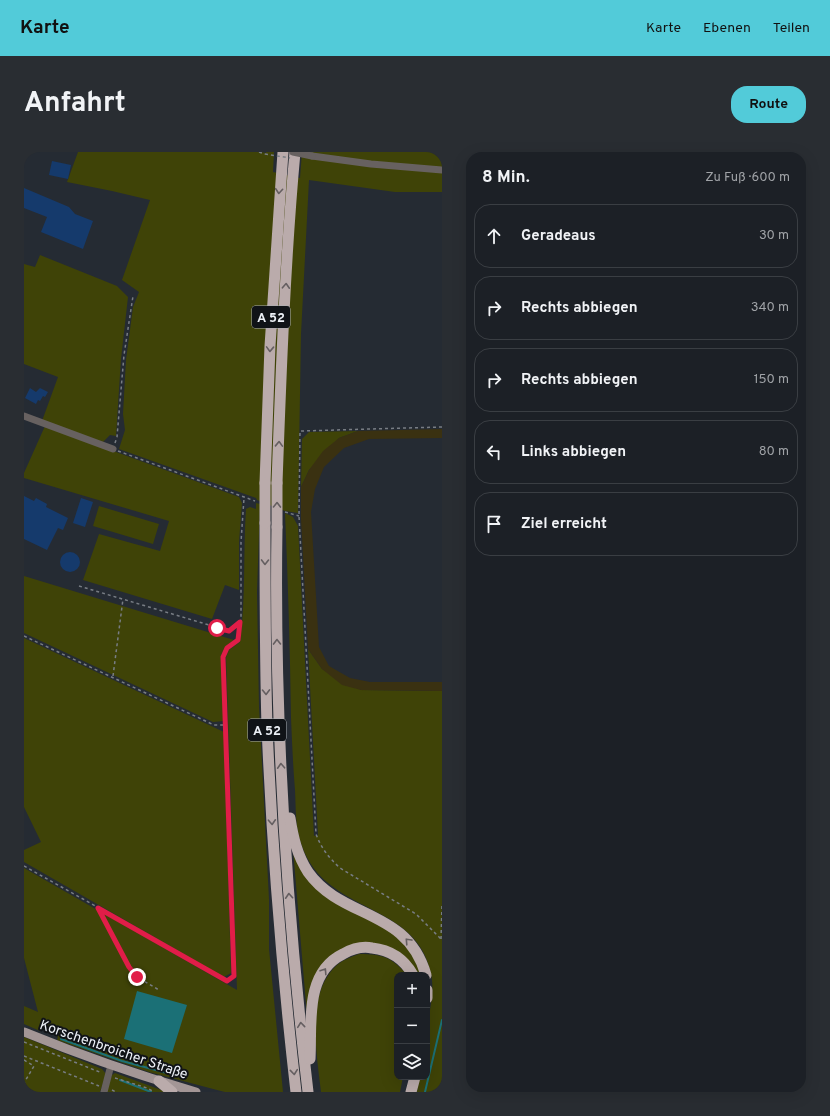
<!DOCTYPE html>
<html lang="de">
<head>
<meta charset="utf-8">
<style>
  body { margin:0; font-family:Overpass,sans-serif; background:#292d32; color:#f1f3f6 }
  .controls { position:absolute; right:12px; bottom:12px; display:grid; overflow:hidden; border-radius:8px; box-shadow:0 4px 16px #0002 }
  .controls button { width:36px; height:36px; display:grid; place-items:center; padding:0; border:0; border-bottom:1px solid #3a3e43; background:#1c2026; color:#f1f3f6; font:20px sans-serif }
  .stop { position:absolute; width:12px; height:12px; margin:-9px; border:3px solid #e11d48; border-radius:50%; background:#fff }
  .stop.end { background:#e11d48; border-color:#fff; box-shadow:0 1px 4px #0008 }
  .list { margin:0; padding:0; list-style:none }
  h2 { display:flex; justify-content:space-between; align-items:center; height:52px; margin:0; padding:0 16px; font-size:17px }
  h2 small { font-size:13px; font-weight:400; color:#a0a3a7 }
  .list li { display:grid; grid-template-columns:26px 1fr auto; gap:12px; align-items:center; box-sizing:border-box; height:64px; margin:0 8px 8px; padding:0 8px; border:1px solid #3a3e43; border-radius:16px }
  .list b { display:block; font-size:15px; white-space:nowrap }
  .list em { font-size:13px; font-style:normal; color:#a0a3a7 }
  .icon { flex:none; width:22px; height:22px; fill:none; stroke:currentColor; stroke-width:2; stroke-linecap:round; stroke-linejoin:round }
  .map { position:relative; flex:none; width:418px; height:940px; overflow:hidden; border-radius:16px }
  header { display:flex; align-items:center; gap:24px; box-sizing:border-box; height:56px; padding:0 20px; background:#52cbd9; color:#111 }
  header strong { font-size:19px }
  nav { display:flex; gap:22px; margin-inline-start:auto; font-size:14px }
  .intro { display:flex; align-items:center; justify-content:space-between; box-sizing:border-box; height:96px; padding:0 24px }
  h1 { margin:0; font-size:28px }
  .button { padding:10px 18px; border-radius:16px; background:#52cbd9; color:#111; font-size:14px; font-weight:700 }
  main { display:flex; gap:24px; padding:0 24px }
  aside { flex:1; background:#1c2026; border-radius:16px; box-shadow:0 4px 16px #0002 }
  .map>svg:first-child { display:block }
  .green { fill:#3f4307 }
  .sand { fill:#3a3111 }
  .water { fill:#1b7076 }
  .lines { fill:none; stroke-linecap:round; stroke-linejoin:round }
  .stream { stroke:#1b7076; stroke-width:2 }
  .building { fill:#153a6c }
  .path { stroke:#787d84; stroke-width:1.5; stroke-dasharray:3 3; stroke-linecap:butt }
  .minor { stroke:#676160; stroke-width:7 }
  .major { stroke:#a39696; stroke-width:9 }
  .highway { stroke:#baabab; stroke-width:11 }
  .path-bridge { stroke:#787d84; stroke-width:1.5; stroke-dasharray:3 3; stroke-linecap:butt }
  .minor-bridge { stroke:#676160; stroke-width:7 }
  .highway-bridge { stroke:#baabab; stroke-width:11 }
  .oneway { stroke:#655f61 }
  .route { stroke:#e11d48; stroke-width:5 }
  .labels { text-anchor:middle; stroke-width:4; stroke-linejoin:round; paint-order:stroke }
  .shield { fill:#101317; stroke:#aaaeb3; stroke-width:1 }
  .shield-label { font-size:13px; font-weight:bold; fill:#ecf0f6 }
  .street-label { font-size:14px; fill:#ecf0f6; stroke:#101317 }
</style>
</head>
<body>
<header>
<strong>Karte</strong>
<nav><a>Karte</a><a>Ebenen</a><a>Teilen</a></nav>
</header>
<div class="intro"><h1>Anfahrt</h1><a class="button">Route</a></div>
<main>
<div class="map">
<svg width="418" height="940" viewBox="0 0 418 940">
  <rect width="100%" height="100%" fill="#252b33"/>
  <!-- green -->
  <g class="green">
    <path d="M54 0H237L242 1V0H250L249 20 276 26 278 0H418V40H371L285 28 277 182 274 361 261 359 233 348 232 346 95 297 101 278 99 262 102 208 109 155 115 140 98 128 126 48 88 39 43 30Z"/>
    <path d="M16 103 93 134 104 145 97 207 92 284 86 283 78 291 18 269 34 225 0 212V112L11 115Z"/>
    <path d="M21 274 215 345 218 351 215 390V438L201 433 188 467 59 428 75 382 136 399 145 369 0 326V321Z"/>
    <path d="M334 279 315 286 285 318 277 335 278 287 285 280Z"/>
    <path d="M232 351 236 352 233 440 235 555 245 747V797L259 940H201L193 938 125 920 33 888 34 885 19 877 16 879 0 872V854L14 860 0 806V716L213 838 202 505 205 498 216 490C222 446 219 401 222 357L226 355 232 357Z"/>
    <path d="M75 354 135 372 129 392 69 374Z"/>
    <path d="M261 361 269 365 274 374 290 684 294 683 284 497 298 517 337 538 418 539V940H393L395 925H403C403 910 401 893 403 878 405 859 411 841 407 822 393 749 302 763 278 694 271 676 272 657 271 638 269 614 268 590 267 566 266 498 264 429 261 361Z"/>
    <path d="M0 424 210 488 201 495 197 503 200 569 189 570 0 481Z"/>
    <path d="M0 486 200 580 207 821 200 825 0 710V698L17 690 0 655Z"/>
    <path d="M269 697 283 721 357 772 387 795 399 823H393L362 795 311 803 283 864Z"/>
    <path d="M335 802C358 802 368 805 383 823H373V925H379L376 940H297C293 903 281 841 313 813 319 808 327 805 335 802Z"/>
    <path d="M0 885 78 917 82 922 76 940H0Z"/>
    <path d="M91 921 140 939 141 940H82L88 923Z"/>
  </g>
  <!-- sand -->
  <path class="sand" d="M418 277V286L345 287 320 296 300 315 291 337 287 360 295 495 305 514 326 526 346 530H418V539L337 538 318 533 298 517 284 497 277 367V335L285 318 299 299 315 286 334 279Z"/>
  <!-- water -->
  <path class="water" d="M113 839 163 853 148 901 100 887Z"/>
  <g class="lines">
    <!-- stream -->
    <g class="stream">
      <path d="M37 887 98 909 143 921"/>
      <path d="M96 928 127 940"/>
      <path d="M401 940 418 868"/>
    </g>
  </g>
  <!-- building -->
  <g class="building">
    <path d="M28 9 47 13 44 27 25 23Z"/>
    <path d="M0 36 45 55 51 62 69 69 59 97 17 80 23 65 0 56Z"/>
    <path d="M6 236 12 240 16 236 24 240 21 245 19 244 16 249 14 248 12 252 1 246Z"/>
    <path d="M0 344 10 349 12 346 23 352 22 355 44 366 39 378 34 376 23 398 0 387Z"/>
    <path d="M57 346 69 350 61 375 49 371Z"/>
    <circle cx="46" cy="410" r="10"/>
  </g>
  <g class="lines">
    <!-- path -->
    <g class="path">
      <path d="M235 0 241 2"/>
      <path d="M418 275 276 279 275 364 292 682C297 696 305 706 316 716L392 762 418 788"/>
      <path d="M91 291 93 285 100 203 109 144"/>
      <path d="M94 299 231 349"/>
      <path d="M261 360 275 364"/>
      <path d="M55 434 205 479 216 470"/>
      <path d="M0 484 190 573H202"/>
      <path d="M89 524 99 447"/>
      <path d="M0 714 75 756 105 815 113 825 135 838"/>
      <path d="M75 756 203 829 210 824 199 505 203 496 214 488 217 470V390L220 346"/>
      <path d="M417 787 418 753"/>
      <path d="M0 890 78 921"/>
      <path d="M0 904 75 934"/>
      <path d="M0 908 10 914 0 931"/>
      <path d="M91 926 123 936 130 940"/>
      <path d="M0 938 3 940"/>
      <path d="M88 938 92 940"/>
    </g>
    <!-- minor -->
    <g class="minor">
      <path d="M288 4 347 12 418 18"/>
      <path d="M0 264 89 297"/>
      <path d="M80 940 87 913"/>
    </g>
    <!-- major -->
    <path class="major" d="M0 880C56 903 113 923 172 940"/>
    <!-- highway -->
    <g class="highway">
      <path d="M241 331 246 194 259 0"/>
      <path d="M253 331C257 220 261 110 271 0"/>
      <path d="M241 371C241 439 241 507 243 574 248 697 258 818 272 940"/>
      <path d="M253 375C250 564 262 752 284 940"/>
      <path d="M266 666C269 685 273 703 284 720 318 768 383 756 402 823"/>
      <path d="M403 838V846"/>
      <path d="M286 907C288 872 280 821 319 802 328 797 338 794 348 796 367 798 380 807 389 823"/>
      <path d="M135 929 148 940"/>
      <path d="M387 940 391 925"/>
    </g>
    <!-- path-bridge -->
    <path class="path-bridge" d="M241 2 266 6"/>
    <!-- minor-bridge -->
    <path class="minor-bridge" d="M269 0 288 4"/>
    <!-- highway-bridge -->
    <g class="highway-bridge">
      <path d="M241 371V331"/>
      <path d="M253 375V331"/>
    </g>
  </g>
  <!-- one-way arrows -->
  <defs><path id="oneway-chevron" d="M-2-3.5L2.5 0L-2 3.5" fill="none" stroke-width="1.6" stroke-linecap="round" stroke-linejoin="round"/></defs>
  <g class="oneway">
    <use href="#oneway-chevron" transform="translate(255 39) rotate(95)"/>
    <use href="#oneway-chevron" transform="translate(262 134) rotate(-87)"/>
    <use href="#oneway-chevron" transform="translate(246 197) rotate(92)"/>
    <use href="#oneway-chevron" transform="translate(255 292) rotate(-88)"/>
    <use href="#oneway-chevron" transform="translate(253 353) rotate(-89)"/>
    <use href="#oneway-chevron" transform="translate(241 410) rotate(91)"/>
    <use href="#oneway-chevron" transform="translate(253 490) rotate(-91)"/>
    <use href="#oneway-chevron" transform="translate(242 540) rotate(89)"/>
    <use href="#oneway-chevron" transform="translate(257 614) rotate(-93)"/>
    <use href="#oneway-chevron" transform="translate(248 670) rotate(87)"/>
    <use href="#oneway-chevron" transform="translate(265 744) rotate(-94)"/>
    <use href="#oneway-chevron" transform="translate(384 789) rotate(-133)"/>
    <use href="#oneway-chevron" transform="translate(300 819) rotate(-57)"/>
    <use href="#oneway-chevron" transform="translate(277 873) rotate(-96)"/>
    <use href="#oneway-chevron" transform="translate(270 920) rotate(84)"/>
  </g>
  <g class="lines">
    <!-- route -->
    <path class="route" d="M113 825 105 815 74 756 203 829 210 824 199 505 203 496 214 488 216 470 205 479 193 476"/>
  </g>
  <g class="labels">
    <!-- shield labels -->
    <g class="shield">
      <rect x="228" y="154" width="38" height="22" rx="3"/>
      <rect x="224" y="567" width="38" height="22" rx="3"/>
    </g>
    <g class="shield-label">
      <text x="247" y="170">A 52</text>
      <text x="243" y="583">A 52</text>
    </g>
    <!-- street labels -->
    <g class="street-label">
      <text transform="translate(90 897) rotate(19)" y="5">Korschenbroicher Straße</text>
    </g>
  </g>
</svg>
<div class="controls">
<button>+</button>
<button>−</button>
<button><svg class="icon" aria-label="layers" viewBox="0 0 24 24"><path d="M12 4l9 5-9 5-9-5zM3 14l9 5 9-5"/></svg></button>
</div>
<div class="stop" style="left:193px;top:476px"></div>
<div class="stop end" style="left:113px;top:825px"></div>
</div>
<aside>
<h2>8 Min.<small>Zu Fuß · 600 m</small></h2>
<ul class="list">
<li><svg class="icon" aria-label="ahead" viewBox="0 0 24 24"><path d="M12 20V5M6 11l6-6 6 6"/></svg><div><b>Geradeaus</b></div><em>30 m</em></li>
<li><svg class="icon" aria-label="right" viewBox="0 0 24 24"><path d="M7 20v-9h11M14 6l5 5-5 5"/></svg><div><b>Rechts abbiegen</b></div><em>340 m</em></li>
<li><svg class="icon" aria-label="right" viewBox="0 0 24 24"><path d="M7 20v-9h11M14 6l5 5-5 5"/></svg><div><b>Rechts abbiegen</b></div><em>150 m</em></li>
<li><svg class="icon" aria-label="left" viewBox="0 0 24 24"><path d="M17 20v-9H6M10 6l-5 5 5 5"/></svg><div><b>Links abbiegen</b></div><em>80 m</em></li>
<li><svg class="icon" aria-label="arrive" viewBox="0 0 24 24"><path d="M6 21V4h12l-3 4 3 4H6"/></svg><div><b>Ziel erreicht</b></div></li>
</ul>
</aside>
</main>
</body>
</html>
